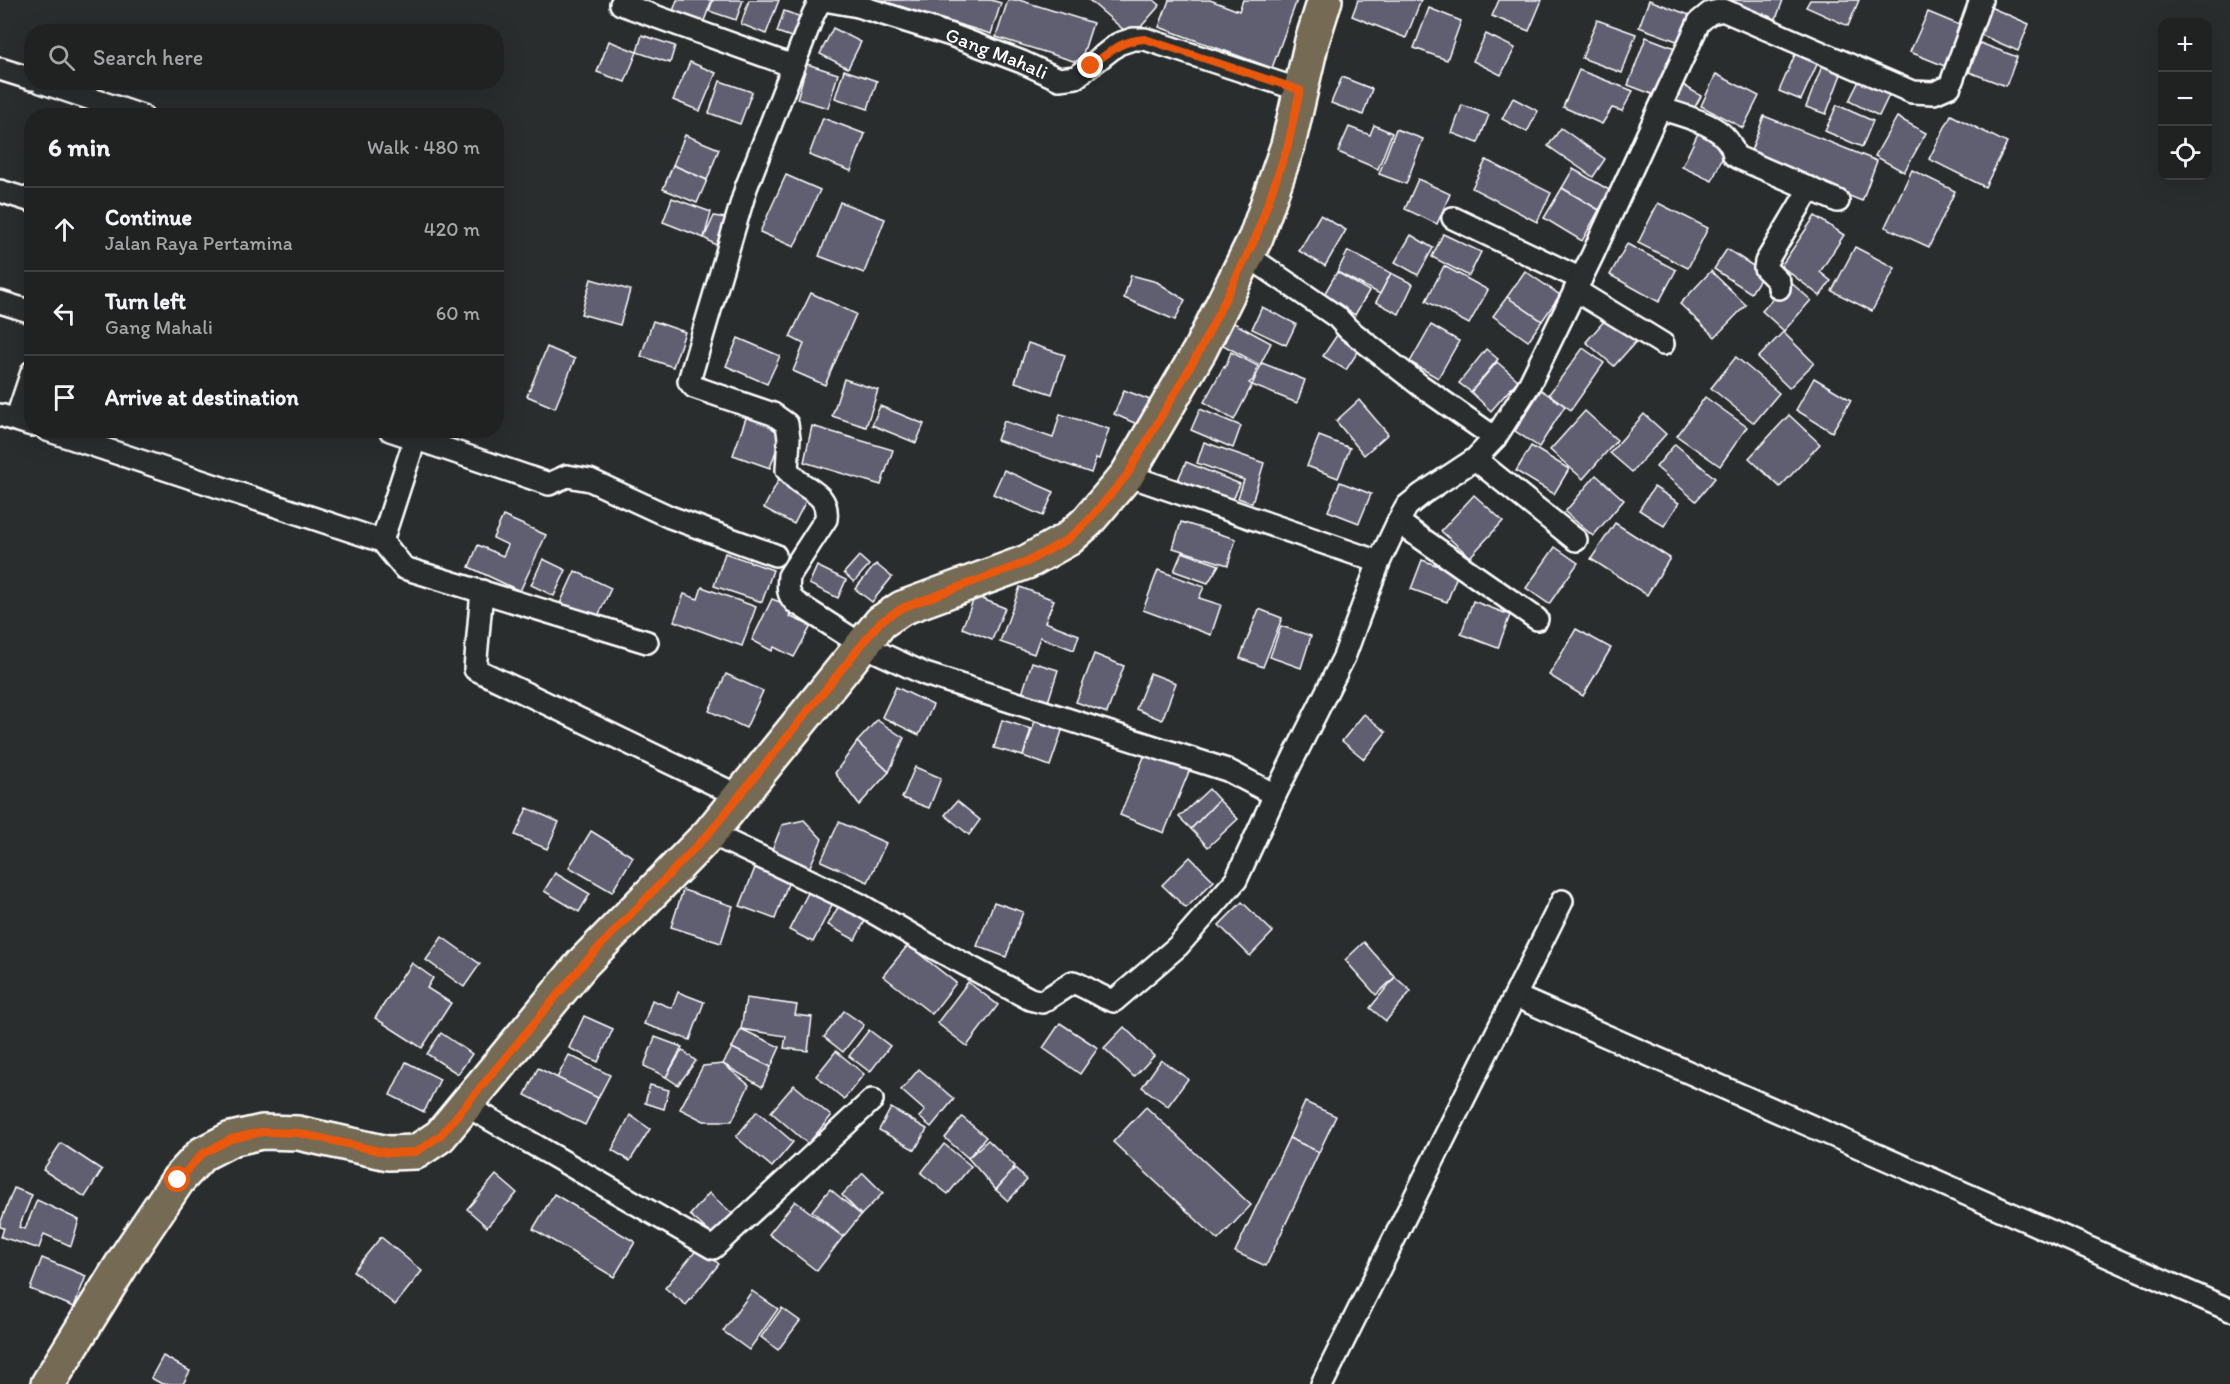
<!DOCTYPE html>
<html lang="en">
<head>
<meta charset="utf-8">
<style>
  body { margin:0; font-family:Itim,sans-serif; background:#2d2f2f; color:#f1f3f6 }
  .controls { position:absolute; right:18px; top:18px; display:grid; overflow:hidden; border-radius:12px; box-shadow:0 6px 24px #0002 }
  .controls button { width:54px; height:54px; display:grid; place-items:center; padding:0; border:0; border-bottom:2px solid #3d3f40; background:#202222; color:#f1f3f6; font:30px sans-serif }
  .stop { position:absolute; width:18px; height:18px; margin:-14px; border:4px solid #ea580c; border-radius:50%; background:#fff }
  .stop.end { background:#ea580c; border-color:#fff; box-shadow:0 2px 6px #0008 }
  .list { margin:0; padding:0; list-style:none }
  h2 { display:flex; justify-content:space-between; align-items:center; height:78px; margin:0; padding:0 24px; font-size:26px }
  h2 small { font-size:20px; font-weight:400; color:#a2a4a5 }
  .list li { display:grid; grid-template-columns:39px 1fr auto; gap:18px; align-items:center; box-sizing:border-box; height:84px; padding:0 24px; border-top:2px solid #3d3f40 }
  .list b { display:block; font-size:22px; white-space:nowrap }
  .list p { margin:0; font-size:20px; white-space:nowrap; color:#a2a4a5 }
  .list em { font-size:20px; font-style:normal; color:#a2a4a5 }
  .icon { flex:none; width:33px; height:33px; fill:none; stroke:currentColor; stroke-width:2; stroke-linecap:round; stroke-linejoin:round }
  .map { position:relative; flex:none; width:2230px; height:1384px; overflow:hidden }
  .search { position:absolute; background:#202222; box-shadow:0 6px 24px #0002; left:24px; top:24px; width:480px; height:66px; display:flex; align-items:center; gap:15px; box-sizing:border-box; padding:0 21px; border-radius:24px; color:#a2a4a5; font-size:22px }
  .panel { position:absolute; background:#202222; box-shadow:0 6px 24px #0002; left:24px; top:108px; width:480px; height:330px; border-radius:24px }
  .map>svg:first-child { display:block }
  .building { fill:#615f72; stroke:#fff; stroke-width:1.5 }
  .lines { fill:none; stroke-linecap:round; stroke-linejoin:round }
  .street-casing { stroke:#fff; stroke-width:26 }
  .primary-casing { stroke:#fff; stroke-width:38 }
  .street { stroke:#2a2d2e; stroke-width:21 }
  .primary { stroke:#756b52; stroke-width:33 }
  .route { stroke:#ea580c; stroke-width:8 }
  .labels { text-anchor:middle; stroke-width:4.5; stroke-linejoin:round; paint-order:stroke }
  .street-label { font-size:20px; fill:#fff; stroke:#2a2d2e }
</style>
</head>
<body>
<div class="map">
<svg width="2230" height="1384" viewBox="0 0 2230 1384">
  <rect width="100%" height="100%" fill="#2a2d2e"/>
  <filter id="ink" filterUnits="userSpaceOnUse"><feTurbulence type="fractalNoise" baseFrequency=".0167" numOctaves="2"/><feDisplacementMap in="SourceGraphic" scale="12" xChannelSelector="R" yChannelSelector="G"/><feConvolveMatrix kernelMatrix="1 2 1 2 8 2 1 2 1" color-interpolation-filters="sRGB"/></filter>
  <g filter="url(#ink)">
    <!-- building -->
    <g class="building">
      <path d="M677 0H712L702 26 672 14Z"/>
      <path d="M713 0H743L736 20 709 11Z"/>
      <path d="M749 0H779L766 34 741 24Z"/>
      <path d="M879 0H991L1001 3 991 34Z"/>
      <path d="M1008 0H1019L1093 23 1080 63 996 37Z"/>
      <path d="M1089 0H1154L1160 5 1132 37Z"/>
      <path d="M1169 0H1210L1239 11 1243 0H1297L1272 68 1159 27Z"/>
      <path d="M1358 0H1421L1406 38 1352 16Z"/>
      <path d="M1499 0H1542L1529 31 1492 16Z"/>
      <path d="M1649 0 1692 16 1682 43 1639 27Z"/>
      <path d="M1726 0H1783L1776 19Z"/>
      <path d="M1810 0H1859L1848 26 1806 7Z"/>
      <path d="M1990 7 2029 24 2018 51 1979 34Z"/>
      <path d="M1429 8 1461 21 1447 60 1414 48Z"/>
      <path d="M784 11 804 18 797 39 777 32Z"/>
      <path d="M1928 12 1969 29 1952 69 1910 52Z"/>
      <path d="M1597 20 1636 34 1622 73 1582 58Z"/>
      <path d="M833 28 861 42 848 68 820 54Z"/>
      <path d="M1486 34 1515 48 1501 75 1473 61Z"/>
      <path d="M642 35 675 46 670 63 637 52Z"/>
      <path d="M1646 37 1675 48 1657 96 1628 85Z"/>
      <path d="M609 41 637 52 625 82 597 72Z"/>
      <path d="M1980 43 2017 57 2006 86 1969 72Z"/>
      <path d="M1797 50 1819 60 1801 100 1779 91Z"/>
      <path d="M1824 61 1843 69 1826 114 1806 107Z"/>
      <path d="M690 62 716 73 700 111 673 100Z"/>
      <path d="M807 64 838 74 828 108 797 99Z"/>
      <path d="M844 70 877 81 868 109 835 98Z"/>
      <path d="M1579 70 1633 91 1622 111 1612 108 1602 124 1563 107Z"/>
      <path d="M1716 74 1759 96 1743 128 1701 106Z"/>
      <path d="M1342 77 1372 89 1363 115 1331 103Z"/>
      <path d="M1861 77 1891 91 1879 116 1849 101Z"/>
      <path d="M720 81 752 92 740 124 709 113Z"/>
      <path d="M1680 83 1701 96 1691 114 1670 103Z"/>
      <path d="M1513 98 1538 111 1527 132 1502 119Z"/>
      <path d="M1462 105 1489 115 1478 143 1452 133Z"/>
      <path d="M1837 105 1873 121 1862 147 1825 131Z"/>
      <path d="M1951 115 2007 143 1985 187 1929 159Z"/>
      <path d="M1764 116 1877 161 1862 201 1749 156Z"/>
      <path d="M1897 117 1926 133 1904 172 1875 156Z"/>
      <path d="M823 118 865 134 851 171 809 155Z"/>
      <path d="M1374 125 1392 133 1378 169 1338 152 1349 127 1370 135Z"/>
      <path d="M1561 128 1605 159 1593 177 1548 146Z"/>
      <path d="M1396 129 1423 139 1406 184 1379 174Z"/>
      <path d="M1699 131 1728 145 1712 181 1682 167Z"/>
      <path d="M685 135 719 149 707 180 673 165Z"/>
      <path d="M1486 160 1551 193 1537 222 1472 188Z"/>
      <path d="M673 165 707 180 697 203 663 189Z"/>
      <path d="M1573 169 1611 191 1599 210 1562 188Z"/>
      <path d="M1912 170 1955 191 1929 247 1885 227Z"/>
      <path d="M786 175 820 190 794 247 760 232Z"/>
      <path d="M1418 179 1450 194 1437 224 1405 209Z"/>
      <path d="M1562 188 1599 210 1582 241 1544 218Z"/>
      <path d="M672 198 711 212 704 238 663 222Z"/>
      <path d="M840 202 885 219 864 273 819 256Z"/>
      <path d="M1658 203 1708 228 1688 268 1638 243Z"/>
      <path d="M1320 215 1346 230 1325 266 1299 251Z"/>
      <path d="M714 216 726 218 733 226 727 247 714 244 704 238Z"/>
      <path d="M1815 216 1844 235 1820 272 1831 281 1820 296 1781 266Z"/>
      <path d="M1443 234 1481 252 1469 276 1432 257Z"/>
      <path d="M1411 235 1433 248 1418 275 1395 262Z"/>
      <path d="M1627 244 1676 270 1659 302 1610 275Z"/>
      <path d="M1855 247 1895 268 1872 311 1832 291Z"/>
      <path d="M1727 249 1764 273 1751 293 1714 269Z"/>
      <path d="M1348 251 1391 273 1380 294 1337 272Z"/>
      <path d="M1444 266 1488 290 1469 324 1426 301Z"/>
      <path d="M1525 271 1560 295 1542 321 1507 297Z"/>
      <path d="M1711 271 1746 305 1715 337 1680 304Z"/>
      <path d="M1337 272 1369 291 1355 315 1323 296Z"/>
      <path d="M1391 273 1413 284 1399 314 1376 302Z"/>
      <path d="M1131 275 1157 282 1185 300 1175 320 1124 298Z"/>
      <path d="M591 279 630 290 620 325 581 314Z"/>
      <path d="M1789 281 1811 300 1784 331 1762 311Z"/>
      <path d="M811 293 856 314 825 385 793 371 804 344 790 337Z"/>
      <path d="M1507 297 1542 321 1528 341 1493 316Z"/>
      <path d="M1262 307 1296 324 1286 345 1252 329Z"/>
      <path d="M1611 313 1640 337 1614 366 1586 342Z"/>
      <path d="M653 321 685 332 673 367 641 356Z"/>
      <path d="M1234 323 1271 343 1260 365 1223 345Z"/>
      <path d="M1431 325 1459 341 1438 378 1410 362Z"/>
      <path d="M1339 332 1361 347 1346 370 1323 356Z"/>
      <path d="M1783 332 1814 363 1789 388 1758 358Z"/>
      <path d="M738 338 780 356 767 384 726 366Z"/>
      <path d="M1028 343 1065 355 1052 394 1015 382Z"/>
      <path d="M547 347 575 359 555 408 527 396Z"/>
      <path d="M1583 348 1604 363 1571 410 1549 394Z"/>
      <path d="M1486 349 1498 359 1471 392 1459 383Z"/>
      <path d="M1231 352 1258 366 1253 380 1249 383 1252 385 1234 420 1204 402 1224 366 1225 368Z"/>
      <path d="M1736 357 1779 393 1754 423 1711 388Z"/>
      <path d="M1497 362 1518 380 1491 411 1471 392Z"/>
      <path d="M1262 363 1305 380 1297 403 1252 385Z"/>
      <path d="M1814 378 1851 400 1832 432 1796 410Z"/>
      <path d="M844 379 878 390 866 427 832 416Z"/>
      <path d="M1124 390 1150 400 1139 425 1114 414Z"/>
      <path d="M1541 390 1565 406 1539 447 1515 431Z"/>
      <path d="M1705 397 1747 427 1720 466 1677 436Z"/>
      <path d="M1359 400 1388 434 1364 455 1336 421Z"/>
      <path d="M880 406 924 424 916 443 872 425Z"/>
      <path d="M1200 409 1241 426 1233 448 1191 430Z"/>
      <path d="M1585 411 1617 440 1583 479 1550 450Z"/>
      <path d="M1060 414 1109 429 1099 459 1096 458 1091 473 997 440 1004 421 1053 438Z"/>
      <path d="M1644 414 1666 434 1632 472 1610 453Z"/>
      <path d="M747 415 784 428 770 468 733 455Z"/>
      <path d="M1789 415 1820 444 1780 487 1749 458Z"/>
      <path d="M812 426 893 450 881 485 804 462Z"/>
      <path d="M1319 436 1350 448 1338 478 1307 466Z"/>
      <path d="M1204 442 1264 463 1252 503 1238 498 1244 480 1197 463Z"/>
      <path d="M1675 444 1715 478 1696 501 1656 467Z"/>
      <path d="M1531 446 1569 469 1554 494 1516 471Z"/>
      <path d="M1186 462 1240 484 1231 504 1177 482Z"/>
      <path d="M1004 470 1054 492 1043 516 993 494Z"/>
      <path d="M1596 475 1624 500 1593 536 1565 512Z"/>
      <path d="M780 477 810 493 794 524 764 508Z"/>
      <path d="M1340 482 1371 494 1359 523 1328 511Z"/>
      <path d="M1654 487 1679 503 1664 526 1639 510Z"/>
      <path d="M1474 495 1503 521 1470 557 1441 531Z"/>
      <path d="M503 516 546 535 520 591 469 567 478 545 503 556 508 545 493 538Z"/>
      <path d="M1181 522 1236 539 1228 565 1173 548Z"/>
      <path d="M1615 523 1670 558 1647 595 1591 559Z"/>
      <path d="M1555 547 1578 563 1549 604 1526 588Z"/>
      <path d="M1182 552 1219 565 1208 583 1174 571Z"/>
      <path d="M725 553 773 570 762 602 714 586Z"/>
      <path d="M859 556 869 565 854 582 844 573Z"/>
      <path d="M543 559 566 570 554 596 531 585Z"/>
      <path d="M1422 560 1458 573 1447 602 1411 589Z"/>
      <path d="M876 564 892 577 872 602 855 589Z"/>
      <path d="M817 566 846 580 838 598 809 584Z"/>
      <path d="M1158 570 1204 587 1199 598 1221 605 1211 635 1143 610Z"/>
      <path d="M575 571 611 588 594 625 558 608Z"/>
      <path d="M702 587 756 607 742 646 674 621 684 594 698 599Z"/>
      <path d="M1020 587 1054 600 1045 622 1079 635 1074 650 1040 637 1034 654 1000 642Z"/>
      <path d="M975 596 1005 608 992 640 962 628Z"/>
      <path d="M772 599 793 607 789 616 811 626 794 657 774 647 772 651 752 640Z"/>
      <path d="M1473 601 1510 615 1498 648 1461 634Z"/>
      <path d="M1259 609 1282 618 1263 667 1240 658Z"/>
      <path d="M1281 626 1311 636 1301 668 1270 657Z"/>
      <path d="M1576 629 1611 648 1583 696 1549 675Z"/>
      <path d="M1094 654 1124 666 1107 713 1076 702Z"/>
      <path d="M1032 662 1058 670 1048 702 1022 694Z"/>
      <path d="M1150 673 1176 683 1162 720 1136 709Z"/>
      <path d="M726 674 763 691 746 728 709 711Z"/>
      <path d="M896 687 933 705 919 735 882 717Z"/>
      <path d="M1364 714 1386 732 1364 759 1342 741Z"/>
      <path d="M1036 718 1063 728 1050 766 1023 756Z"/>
      <path d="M877 720 904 738 889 772 857 742Z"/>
      <path d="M1002 720 1031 729 1023 756 994 748Z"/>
      <path d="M857 742 889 772 859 805 835 773Z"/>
      <path d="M1146 752 1190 769 1164 833 1120 815Z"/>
      <path d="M915 767 941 778 929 808 902 798Z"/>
      <path d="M1209 789 1219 800 1191 829 1179 817Z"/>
      <path d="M1219 800 1238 819 1208 847 1191 829Z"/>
      <path d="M957 801 980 820 969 835 945 815Z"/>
      <path d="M527 808 559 822 547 849 515 835Z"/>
      <path d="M804 820 822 839 808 871 770 855 782 825Z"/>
      <path d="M839 822 886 843 868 882 821 861Z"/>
      <path d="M591 831 633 857 612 892 569 867Z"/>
      <path d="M1190 857 1214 881 1186 908 1162 885Z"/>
      <path d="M755 868 789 881 775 919 740 906Z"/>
      <path d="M555 873 590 894 579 912 544 891Z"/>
      <path d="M810 889 834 901 813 942 789 930Z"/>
      <path d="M683 890 733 906 721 943 671 927Z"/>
      <path d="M841 902 867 917 855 940 828 925Z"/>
      <path d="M994 902 1023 912 1006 957 977 946Z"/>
      <path d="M1242 902 1273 932 1250 956 1219 925Z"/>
      <path d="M442 937 480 964 464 987 426 960Z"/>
      <path d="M1364 942 1395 977 1376 995 1345 960Z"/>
      <path d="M908 945 956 983 932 1014 883 976Z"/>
      <path d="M412 963 433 978 427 988 451 1003 422 1048 375 1018 404 973 405 974Z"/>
      <path d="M1395 977 1411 991 1386 1021 1370 1008Z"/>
      <path d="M968 982 998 1005 967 1046 937 1023Z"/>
      <path d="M678 992 704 1002 690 1040 644 1024 652 1000 672 1008Z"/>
      <path d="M746 998 797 1005 795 1015 812 1017 808 1051 784 1048 786 1036 741 1029Z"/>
      <path d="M844 1011 864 1025 843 1052 824 1037Z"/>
      <path d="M584 1016 613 1029 598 1062 569 1048Z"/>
      <path d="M1060 1023 1098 1048 1080 1074 1043 1048Z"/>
      <path d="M1124 1027 1154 1056 1134 1077 1104 1048Z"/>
      <path d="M741 1029 780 1047 771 1067 732 1048Z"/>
      <path d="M869 1030 890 1046 870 1072 849 1056Z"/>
      <path d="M441 1033 472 1054 458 1074 427 1054Z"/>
      <path d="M655 1037 682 1047 666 1077 644 1066Z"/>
      <path d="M732 1048 771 1067 762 1087 723 1064Z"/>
      <path d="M682 1050 696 1061 678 1085 666 1077Z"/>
      <path d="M836 1051 864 1074 844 1099 816 1076Z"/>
      <path d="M569 1055 610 1075 598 1098 557 1078Z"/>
      <path d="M1161 1060 1188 1079 1168 1106 1142 1087Z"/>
      <path d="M406 1062 440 1079 424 1112 390 1095Z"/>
      <path d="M723 1064 749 1085 732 1121H704L680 1109 703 1066Z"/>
      <path d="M538 1068 598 1098 585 1125 525 1095Z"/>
      <path d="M919 1069 954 1099 931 1127 919 1117 925 1111 901 1090Z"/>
      <path d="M650 1085 669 1090 664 1109 645 1103Z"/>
      <path d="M794 1085 831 1116 808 1144 771 1112Z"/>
      <path d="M1305 1102 1336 1116 1319 1152 1289 1138Z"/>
      <path d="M1146 1107 1251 1205 1218 1240 1113 1142Z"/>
      <path d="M891 1108 927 1129 915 1150 879 1130Z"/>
      <path d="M757 1111 793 1142 772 1167 736 1137Z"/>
      <path d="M630 1115 650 1129 630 1161 612 1150Z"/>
      <path d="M962 1117 986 1137 968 1158 945 1138Z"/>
      <path d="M1289 1138 1319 1152 1266 1266 1235 1252Z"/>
      <path d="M988 1140 1015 1166 996 1190 968 1158Z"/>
      <path d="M61 1143 102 1170 85 1197 43 1170Z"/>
      <path d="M944 1144 971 1166 948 1194 921 1173Z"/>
      <path d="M1015 1168 1027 1180 1008 1201 996 1190Z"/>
      <path d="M863 1173 883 1193 861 1215 842 1195Z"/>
      <path d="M496 1175 517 1193 487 1227 467 1209Z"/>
      <path d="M14 1188 32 1195 19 1227 25 1229 37 1200 79 1220 71 1246 44 1234 39 1248H37L1 1237 4 1228 0 1227V1224Z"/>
      <path d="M830 1189 861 1215 843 1237 812 1211Z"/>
      <path d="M709 1193 734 1215 715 1237 690 1215Z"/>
      <path d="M554 1194 635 1242 614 1277 533 1229Z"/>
      <path d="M795 1201 843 1237 817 1271 769 1234Z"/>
      <path d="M381 1237 422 1271 395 1305 353 1271Z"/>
      <path d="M699 1247 719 1264 686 1305 665 1288Z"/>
      <path d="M42 1258 86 1276 74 1307 30 1289Z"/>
      <path d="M752 1291 778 1309 749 1350 723 1331Z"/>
      <path d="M782 1308 800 1321 778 1350 761 1337Z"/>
      <path d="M163 1356 190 1371 183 1384H162L151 1378Z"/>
    </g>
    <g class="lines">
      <!-- street casing -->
      <g class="street-casing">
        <g id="street">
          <path d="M621 4 793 66"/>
          <path d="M0 69 32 79"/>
          <path d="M41 82 142 116"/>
          <path d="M1660 108C1684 117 1729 124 1734 155L1739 158 1838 201"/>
          <path d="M0 191 32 201"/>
          <path d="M1453 218 1581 279"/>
          <path d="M1247 255 1337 317 1348 329 1421 386 1495 438"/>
          <path d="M1779 288V282L1765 268 1766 262 1810 188"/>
          <path d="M1575 290 1663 344"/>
          <path d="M0 302 32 312"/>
          <path d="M0 415 32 425"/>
          <path d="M16 420 32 372"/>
          <path d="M47 430 382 541 404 568 647 642"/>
          <path d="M390 430 549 484 567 476 590 480 670 517 775 555"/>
          <path d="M1475 459 1576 540"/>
          <path d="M1127 475 1379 562"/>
          <path d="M1398 522 1537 619"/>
          <path d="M382 541 418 430"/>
          <path d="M482 591 475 669 739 796"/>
          <path id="s1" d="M1275 795 1227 770 925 674 862 645 795 602C787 594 788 587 789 576L826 519C829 497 813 492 798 481 794 478 791 473 787 470L789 438 787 424 773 414 694 387 689 381 746 188 813 15 819 3 824 0 858 6 951 35 1022 62 1059 79 1076 77 1118 44 1133 39H1145L1300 90"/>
          <path d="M710 833 859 904 936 949 1030 999 1042 1002 1073 982C1087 987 1099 997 1114 1001L1178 946 1236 880 1275 795 1344 657 1379 562 1398 522 1407 506 1422 494 1475 459 1495 438 1529 385 1593 254 1699 22 1710 13 1723 10 1912 92 1934 93 1950 86 1981 0"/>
          <path d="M1515 996 2230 1310"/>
          <path d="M467 1106 713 1248 872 1100"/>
          <path d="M1322 1384 1562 901"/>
        </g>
      </g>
      <!-- primary casing -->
      <g class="primary-casing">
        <path id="primary" d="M48 1384 129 1253 178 1180 202 1154 231 1139 262 1132 298 1133 388 1153 416 1152 440 1136 583 963 710 833 881 622 902 608 1027 562 1068 539 1087 522 1127 475 1200 350 1256 237 1288 145 1312 41 1325 0"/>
      </g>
      <!-- street -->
      <use href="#street" class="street"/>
      <!-- primary -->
      <use href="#primary" class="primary"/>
    </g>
  </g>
  <g class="lines" filter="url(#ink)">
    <!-- route -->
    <path class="route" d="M178 1180 202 1154 231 1139 262 1132 298 1133 388 1153 416 1152 440 1136 584 963 710 832 880 622 902 608 1027 562 1068 539 1087 522 1127 475 1200 350 1256 237 1288 145 1300 90 1145 39C1122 40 1109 52 1091 66"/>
  </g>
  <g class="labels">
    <!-- street labels -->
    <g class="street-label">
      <text dy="7" stroke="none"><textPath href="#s1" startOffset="1424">Gang Mahali</textPath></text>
    </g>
  </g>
</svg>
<div class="controls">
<button>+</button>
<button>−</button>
<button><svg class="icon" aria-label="locate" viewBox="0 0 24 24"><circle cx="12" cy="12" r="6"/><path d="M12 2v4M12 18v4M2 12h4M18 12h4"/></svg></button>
</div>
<div class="stop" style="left:178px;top:1180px"></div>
<div class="stop end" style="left:1091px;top:66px"></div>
<div class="search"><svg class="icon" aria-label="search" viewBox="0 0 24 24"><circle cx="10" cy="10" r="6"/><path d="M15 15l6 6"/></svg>Search here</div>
<section class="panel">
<h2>6 min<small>Walk · 480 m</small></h2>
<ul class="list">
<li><svg class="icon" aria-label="ahead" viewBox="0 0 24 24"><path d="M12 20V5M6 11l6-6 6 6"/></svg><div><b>Continue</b><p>Jalan Raya Pertamina</p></div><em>420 m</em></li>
<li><svg class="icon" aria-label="left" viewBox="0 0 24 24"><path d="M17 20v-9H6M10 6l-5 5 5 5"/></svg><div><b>Turn left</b><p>Gang Mahali</p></div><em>60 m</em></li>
<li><svg class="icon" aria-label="arrive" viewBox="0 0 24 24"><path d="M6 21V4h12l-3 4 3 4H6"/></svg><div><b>Arrive at destination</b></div></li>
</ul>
</section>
</div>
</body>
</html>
